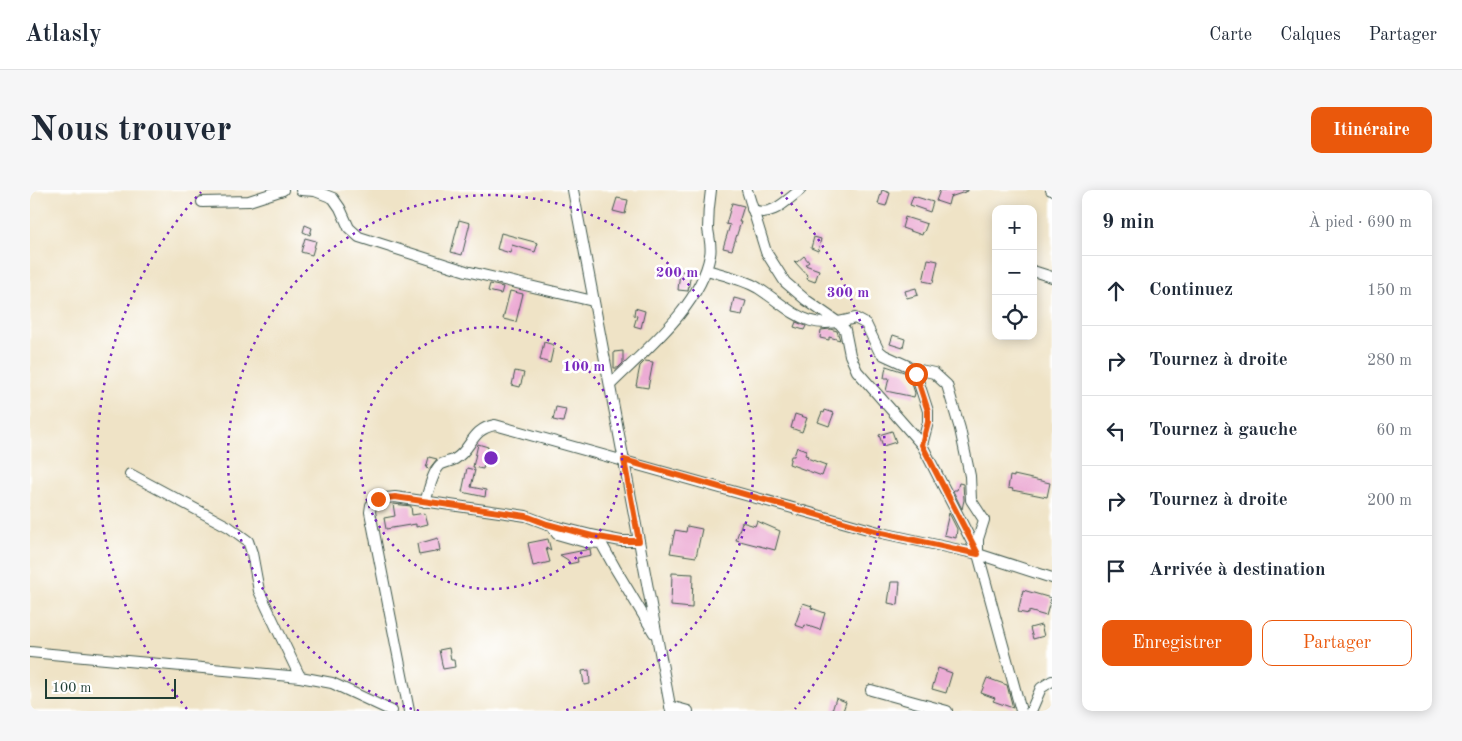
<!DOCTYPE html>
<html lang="fr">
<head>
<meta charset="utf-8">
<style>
  body { margin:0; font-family:"Old Standard TT",serif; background:#f6f6f7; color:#1f2937 }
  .controls { position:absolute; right:15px; top:15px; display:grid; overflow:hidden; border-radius:10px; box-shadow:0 2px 12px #0003 }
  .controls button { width:45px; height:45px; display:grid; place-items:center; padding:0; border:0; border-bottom:1px solid #e0e1e3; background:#fff; color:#1f2937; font:25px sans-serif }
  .scale { position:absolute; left:15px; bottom:12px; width:131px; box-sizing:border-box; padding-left:5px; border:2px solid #1f3d34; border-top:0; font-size:14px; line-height:18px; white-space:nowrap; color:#1f3d34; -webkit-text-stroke:4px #fff; paint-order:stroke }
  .stop { position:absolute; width:15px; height:15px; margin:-11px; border:4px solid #ea580c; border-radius:50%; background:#fff }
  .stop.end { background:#ea580c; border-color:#fff; box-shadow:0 1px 5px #0008 }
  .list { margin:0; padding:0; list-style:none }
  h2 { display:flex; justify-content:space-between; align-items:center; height:65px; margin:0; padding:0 20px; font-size:21px }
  h2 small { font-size:16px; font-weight:400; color:#747a83 }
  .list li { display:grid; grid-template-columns:32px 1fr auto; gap:15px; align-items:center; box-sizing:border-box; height:70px; padding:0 20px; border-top:1px solid #e0e1e3 }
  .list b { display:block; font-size:19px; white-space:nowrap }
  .list em { font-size:16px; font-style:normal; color:#747a83 }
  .actions { display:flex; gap:10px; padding:15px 20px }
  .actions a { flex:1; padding:11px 0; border:1px solid #ea580c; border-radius:10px; text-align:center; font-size:18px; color:#ea580c }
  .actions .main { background:#ea580c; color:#fff }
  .icon { flex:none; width:28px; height:28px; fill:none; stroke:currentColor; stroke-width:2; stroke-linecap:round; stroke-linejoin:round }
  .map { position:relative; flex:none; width:1022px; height:521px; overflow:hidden; border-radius:10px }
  header { display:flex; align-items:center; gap:30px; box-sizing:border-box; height:70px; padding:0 25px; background:#fff; border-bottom:1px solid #e0e1e3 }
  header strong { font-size:24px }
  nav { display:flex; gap:28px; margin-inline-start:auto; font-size:18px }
  .intro { display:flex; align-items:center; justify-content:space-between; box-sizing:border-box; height:120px; padding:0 30px }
  h1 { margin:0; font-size:35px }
  .button { padding:12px 22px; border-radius:10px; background:#ea580c; color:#fff; font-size:18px; font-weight:700 }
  main { display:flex; gap:30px; padding:0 30px }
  aside { flex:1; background:#fff; border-radius:10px; box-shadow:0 2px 12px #0003 }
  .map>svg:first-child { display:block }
  .building { fill:#ecacd4 }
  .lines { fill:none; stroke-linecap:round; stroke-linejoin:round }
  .minor-casing { stroke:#3e564a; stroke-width:12 }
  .minor { stroke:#fff; stroke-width:10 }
  .route { stroke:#ea580c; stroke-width:6 }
  .ring { fill:none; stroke:#7b2cbf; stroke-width:2.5; stroke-dasharray:2.5 5 }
  .centre { fill:#7b2cbf; stroke:#fff; stroke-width:2.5 }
  .ring-label { font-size:15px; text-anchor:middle; font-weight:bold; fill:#7b2cbf; stroke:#fff; stroke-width:5; stroke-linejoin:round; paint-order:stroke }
</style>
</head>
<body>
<header>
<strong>Atlasly</strong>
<nav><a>Carte</a><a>Calques</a><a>Partager</a></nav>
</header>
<div class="intro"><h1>Nous trouver</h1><a class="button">Itinéraire</a></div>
<main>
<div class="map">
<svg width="1022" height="521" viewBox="0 0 1022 521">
  <rect width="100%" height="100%" fill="#fff"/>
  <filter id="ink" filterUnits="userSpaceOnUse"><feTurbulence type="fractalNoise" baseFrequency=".02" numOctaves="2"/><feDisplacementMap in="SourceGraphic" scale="10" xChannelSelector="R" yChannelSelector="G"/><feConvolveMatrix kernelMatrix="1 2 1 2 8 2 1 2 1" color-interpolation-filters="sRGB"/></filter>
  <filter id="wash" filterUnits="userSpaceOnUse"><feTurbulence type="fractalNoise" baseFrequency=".0096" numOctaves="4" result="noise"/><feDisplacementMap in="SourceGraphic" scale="20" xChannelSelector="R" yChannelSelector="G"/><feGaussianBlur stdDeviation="1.12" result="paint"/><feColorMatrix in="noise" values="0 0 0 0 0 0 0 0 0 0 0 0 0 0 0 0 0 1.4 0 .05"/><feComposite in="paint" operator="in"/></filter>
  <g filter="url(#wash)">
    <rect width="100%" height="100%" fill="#efe3c6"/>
    <g id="blocks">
      <!-- building -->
      <g class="building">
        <path d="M852 0 860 3 856 16 848 14Z"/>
        <path d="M910 0H938V1L920 7 918 15 906 11Z"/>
        <path d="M883 6 903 12 900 22 880 15Z"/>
        <path d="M587 8 598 10 595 24 583 21Z"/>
        <path d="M702 13 714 16 709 32H711L702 60 693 58 700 35 696 34Z"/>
        <path d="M875 27 897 34 894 42H893L892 45 872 38Z"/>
        <path d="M429 30 440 33 432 65 421 62Z"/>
        <path d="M275 35 282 38 280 45 273 42Z"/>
        <path d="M471 43 508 53 505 62 482 55 480 63 467 59Z"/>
        <path d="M784 47 791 49 788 61 781 58Z"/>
        <path d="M275 48 286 51 282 65 271 62Z"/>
        <path d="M774 66 779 72 775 75 789 80 785 92 777 89 778 86 764 71 767 72Z"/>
        <path d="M898 69 908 71 903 93 893 91Z"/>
        <path d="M650 81 661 82 658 101 648 100Z"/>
        <path d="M460 94 473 97 471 104 458 101Z"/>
        <path d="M886 98 888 105 877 108 875 101Z"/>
        <path d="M480 101 493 104 486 132 473 129Z"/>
        <path d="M704 108 716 111 712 125 701 123Z"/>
        <path d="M605 118 615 121 611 138 604 136 607 126 604 125Z"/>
        <path d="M766 132 776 136 774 140 764 137Z"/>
        <path d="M800 139 807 141 810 150 799 147V150L790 148 791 140Z"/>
        <path d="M863 145 875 149 873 158 860 154Z"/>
        <path d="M514 152 524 155 520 173 510 170Z"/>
        <path d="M593 161V173L588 178H584V162Z"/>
        <path d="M615 171 623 172 618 198 606 196 610 176Z"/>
        <path d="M856 176 874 182 880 188 885 203 884 207 856 201 859 188H854Z"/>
        <path d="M485 181 494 183 490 197 482 195Z"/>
        <path d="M526 217 536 219 533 232 523 230Z"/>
        <path d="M795 220 804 223 799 236 788 232 792 222 794 223Z"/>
        <path d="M765 224 777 228 772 242 761 238Z"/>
        <path d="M862 241 866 252 853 256 849 245Z"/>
        <path d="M448 254 458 257 453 279 443 277Z"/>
        <path d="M767 257 777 260 775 265 778 266 777 268 796 275 792 286 759 274 761 266H764Z"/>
        <path d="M399 267 407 269 399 279 396 278Z"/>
        <path d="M437 278 445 280 441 297 456 300 455 307 432 302Z"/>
        <path d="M984 285 1020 293 1017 307 982 300 983 299 978 298 980 286 984 287Z"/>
        <path d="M929 293 933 294 934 310 932 319 923 301 924 300H927Z"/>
        <path d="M363 314 381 316 382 325 395 323 398 334 386 337V334L356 339 354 328 365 326Z"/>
        <path d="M919 323 927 339 926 348 914 345Z"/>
        <path d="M727 331 750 341 745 360 706 350 712 332 725 336Z"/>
        <path d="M657 336 672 339 666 367 640 363 645 340 656 342Z"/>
        <path d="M408 348 410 361 389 365 387 354Z"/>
        <path d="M518 349 521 361 516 358 520 372 503 376 498 353Z"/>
        <path d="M560 359 561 365 547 368 548 372 539 374 538 370 530 365Z"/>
        <path d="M642 383 663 384 662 418 641 416Z"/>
        <path d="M861 392H870L868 415 858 413Z"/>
        <path d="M993 400 1021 408 1016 426 999 421V424L988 422Z"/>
        <path d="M773 413 782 416 781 418 795 423 790 440 775 435 774 438 765 435Z"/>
        <path d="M1011 435 1014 446 1003 449 1000 438Z"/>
        <path d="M419 458 421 470H424L425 477 413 479 409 460Z"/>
        <path d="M908 478 922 483 916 503 902 499Z"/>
        <path d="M559 480 560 494 554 495 552 481Z"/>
        <path d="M957 488 977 495 983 518 963 511 965 508 951 503Z"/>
        <path d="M806 508 816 512 813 521H802Z"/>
      </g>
    </g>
  </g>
  <g filter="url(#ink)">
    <use href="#blocks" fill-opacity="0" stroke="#3e564a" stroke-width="1"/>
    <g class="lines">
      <!-- minor casing -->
      <g class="minor-casing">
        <g id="minor">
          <path d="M271 0 285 1 303 8 310 18 319 38 329 47 436 81 563 111"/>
          <path d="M543 0 641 521"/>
          <path d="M717 0 736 62 755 92 776 110 809 133 815 140 820 165 827 181 892 255 948 364 991 521"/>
          <path d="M1021 0H1022"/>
          <path d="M172 12 219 11 253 0"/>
          <path d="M722 19C740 29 756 11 770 0"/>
          <path d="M677 80C693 85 713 89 728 98 765 122 776 143 825 128L836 134 849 161 854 165 878 176 886 184 898 221V232L892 255"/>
          <path d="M1003 81 1022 87"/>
          <path d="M881 178 904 183 917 195 930 239 940 286 941 310 954 330 948 349V360"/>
          <path d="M580 195C615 160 671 116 680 65 682 57 679 47 678 39 678 25 679 13 681 0"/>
          <path d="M100 284 199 337 218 351 222 363 229 401 270 487"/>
          <path d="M395 312C399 301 402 283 410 275 414 272 420 272 425 269 442 259 441 239 465 235L852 343 948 364 1022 388"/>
          <path d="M522 335 527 344 555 352 571 353 585 378 624 443"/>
          <path d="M0 462 270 487 302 493 362 521"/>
          <path d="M841 500 917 521"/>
          <path d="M640 516 658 521"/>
          <path d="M379 521 340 322 341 315 348 309 365 307 496 326 517 334 561 345 591 351H609"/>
          <path d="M1001 521 1011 498 1022 491"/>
        </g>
      </g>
      <!-- minor -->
      <use href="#minor" class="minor"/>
    </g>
  </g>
  <g class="lines" filter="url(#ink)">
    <!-- route -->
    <path class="route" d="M348 309 365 307 496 326 517 334 562 346 592 351H609L594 270 852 343 948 364 892 255 898 232V221L886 184"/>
  </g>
  <!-- distance rings -->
  <g class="ring">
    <circle cx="461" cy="268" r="131"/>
    <path d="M389 521A263 263 0 1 1 533 521"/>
    <path d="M157 519A394 394 0 0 1 171 2M751 2A394 394 0 0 1 765 519"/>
  </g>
  <circle cx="461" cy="268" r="8" class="centre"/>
  <g class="ring-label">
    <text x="647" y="87">200 m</text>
    <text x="818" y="107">300 m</text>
    <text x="554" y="181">100 m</text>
  </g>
</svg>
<div class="controls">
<button>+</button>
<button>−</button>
<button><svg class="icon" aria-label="locate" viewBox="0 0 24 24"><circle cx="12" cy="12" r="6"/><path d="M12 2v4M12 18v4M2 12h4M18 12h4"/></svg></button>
</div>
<div class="scale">100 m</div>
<div class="stop" style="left:886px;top:184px"></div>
<div class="stop end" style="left:348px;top:309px"></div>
</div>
<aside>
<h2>9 min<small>À pied · 690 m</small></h2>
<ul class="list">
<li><svg class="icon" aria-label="ahead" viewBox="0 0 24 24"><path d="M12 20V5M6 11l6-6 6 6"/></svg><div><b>Continuez</b></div><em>150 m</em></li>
<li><svg class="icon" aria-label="right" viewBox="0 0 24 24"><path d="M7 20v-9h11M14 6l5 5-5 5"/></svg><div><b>Tournez à droite</b></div><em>280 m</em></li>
<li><svg class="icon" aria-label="left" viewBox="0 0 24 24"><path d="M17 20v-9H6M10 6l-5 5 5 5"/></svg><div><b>Tournez à gauche</b></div><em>60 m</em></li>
<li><svg class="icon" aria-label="right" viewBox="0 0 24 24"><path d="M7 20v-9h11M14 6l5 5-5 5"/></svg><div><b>Tournez à droite</b></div><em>200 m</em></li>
<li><svg class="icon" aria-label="arrive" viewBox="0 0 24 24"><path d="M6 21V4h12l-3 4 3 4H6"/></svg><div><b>Arrivée à destination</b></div></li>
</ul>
<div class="actions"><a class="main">Enregistrer</a><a>Partager</a></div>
</aside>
</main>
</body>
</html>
